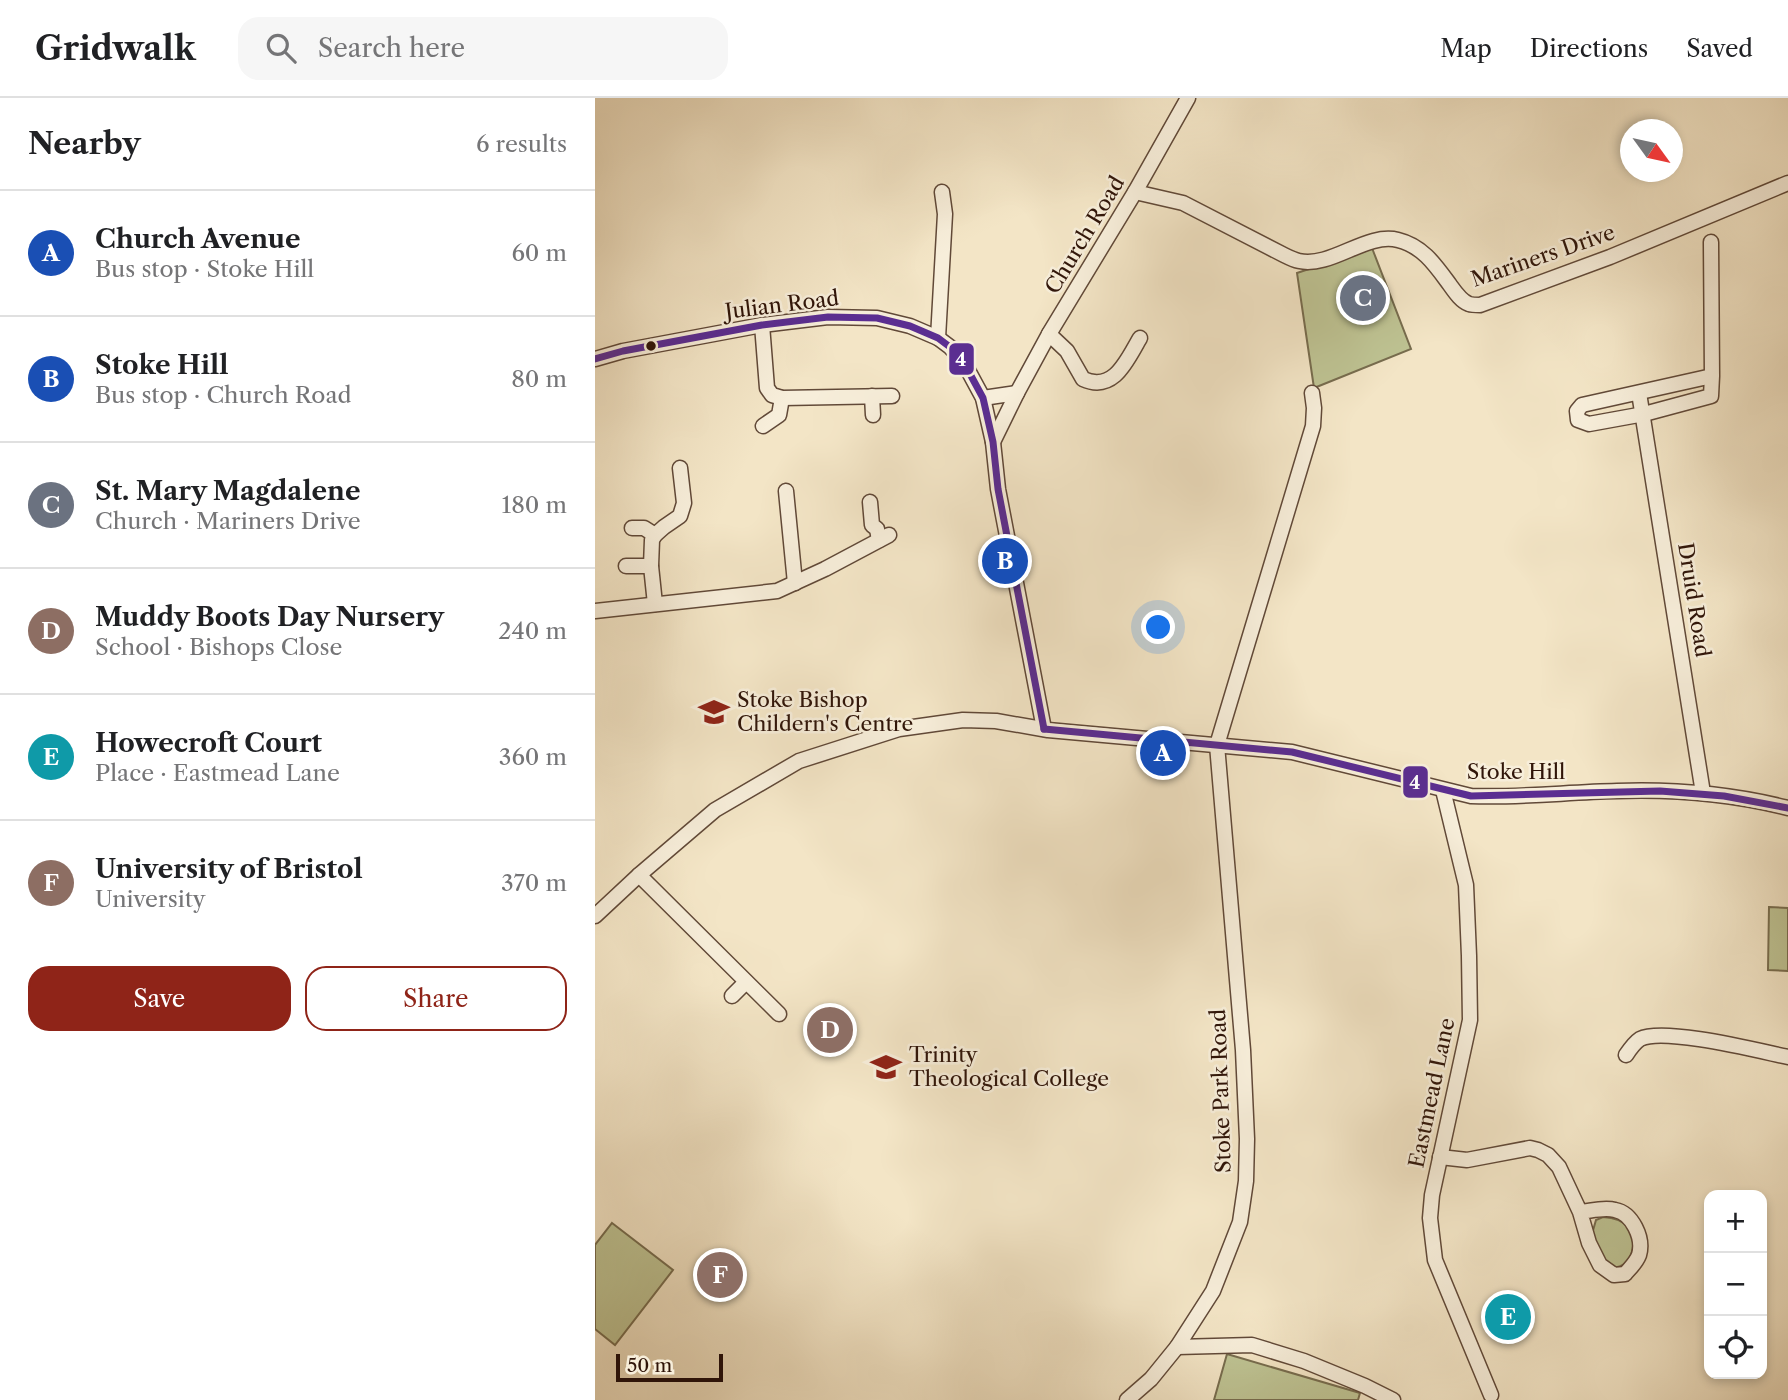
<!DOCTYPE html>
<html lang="en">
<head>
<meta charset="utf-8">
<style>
  body { margin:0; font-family:"Libre Caslon Text",serif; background:#f6f6f6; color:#202124 }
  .controls { position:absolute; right:21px; bottom:21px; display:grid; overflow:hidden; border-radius:14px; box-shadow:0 4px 10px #0003 }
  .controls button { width:63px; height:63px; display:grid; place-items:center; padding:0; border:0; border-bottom:2px solid #e0e0e0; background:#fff; color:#202124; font:35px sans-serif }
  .compass { position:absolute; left:1025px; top:21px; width:63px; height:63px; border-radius:50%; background:#fff; box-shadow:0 4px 10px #0003; rotate:123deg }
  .scale { position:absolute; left:21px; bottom:18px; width:107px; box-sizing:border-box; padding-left:7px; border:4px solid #301509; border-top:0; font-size:19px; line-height:24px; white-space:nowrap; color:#301509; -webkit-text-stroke:5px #f7eeda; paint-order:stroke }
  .you { position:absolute; left:564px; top:530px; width:24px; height:24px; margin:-18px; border:5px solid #fff; border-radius:50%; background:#1a73e8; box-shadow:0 0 0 10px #1a73e833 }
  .badge { display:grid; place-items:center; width:46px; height:46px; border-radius:50%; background:#8f2418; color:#fff; font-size:23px; font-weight:700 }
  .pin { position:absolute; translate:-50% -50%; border:4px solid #fff; box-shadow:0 2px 7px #0006 }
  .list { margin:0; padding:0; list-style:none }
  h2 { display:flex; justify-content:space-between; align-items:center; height:91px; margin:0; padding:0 28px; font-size:30px }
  h2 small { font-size:23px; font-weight:400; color:#757577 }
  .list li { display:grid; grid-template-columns:46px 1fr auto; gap:21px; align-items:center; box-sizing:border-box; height:126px; padding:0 28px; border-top:2px solid #e0e0e0 }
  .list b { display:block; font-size:26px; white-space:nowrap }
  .list p { margin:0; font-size:23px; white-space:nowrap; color:#757577 }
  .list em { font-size:23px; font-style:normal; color:#757577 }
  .actions { display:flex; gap:14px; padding:21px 28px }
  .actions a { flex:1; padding:16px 0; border:2px solid #8f2418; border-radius:21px; text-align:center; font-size:24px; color:#8f2418 }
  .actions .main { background:#8f2418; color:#fff }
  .icon { flex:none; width:38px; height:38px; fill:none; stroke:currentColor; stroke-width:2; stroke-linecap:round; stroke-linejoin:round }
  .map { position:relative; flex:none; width:1193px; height:1302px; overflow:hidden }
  header { display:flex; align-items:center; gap:42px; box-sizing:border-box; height:98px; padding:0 35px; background:#fff; border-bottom:2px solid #e0e0e0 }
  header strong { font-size:33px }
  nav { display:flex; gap:38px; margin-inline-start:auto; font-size:24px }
  .search { width:490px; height:63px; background:#f6f6f6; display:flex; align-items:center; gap:18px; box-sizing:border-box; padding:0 24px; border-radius:21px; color:#757577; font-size:26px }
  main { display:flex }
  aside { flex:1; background:#fff }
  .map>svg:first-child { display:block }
  .green { fill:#bec393; stroke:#776c4e; stroke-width:2 }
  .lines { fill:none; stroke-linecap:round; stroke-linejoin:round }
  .street-casing { stroke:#614938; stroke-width:17 }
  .street { stroke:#f7eeda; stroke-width:14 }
  .bus-1-casing { stroke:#f7eeda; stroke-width:12 }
  .bus-1 { stroke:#5b2e91; stroke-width:7 }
  .bus-dot { fill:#301509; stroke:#f7eeda; stroke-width:2.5 }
  .labels { text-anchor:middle; stroke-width:5; stroke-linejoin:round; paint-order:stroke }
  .street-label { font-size:21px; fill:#301509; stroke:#f7eeda }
  .poi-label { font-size:21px; fill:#301509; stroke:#f7eeda; text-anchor:start }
  .line-badge { stroke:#f7eeda; stroke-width:2.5 }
  .badge-label { font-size:19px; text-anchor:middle; font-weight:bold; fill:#fff }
</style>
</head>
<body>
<header>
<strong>Gridwalk</strong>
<div class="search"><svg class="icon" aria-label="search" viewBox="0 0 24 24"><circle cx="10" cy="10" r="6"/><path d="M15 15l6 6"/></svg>Search here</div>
<nav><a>Map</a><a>Directions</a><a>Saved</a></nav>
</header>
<main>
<aside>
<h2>Nearby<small>6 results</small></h2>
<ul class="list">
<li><span class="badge" style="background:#1a4fb4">A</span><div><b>Church Avenue</b><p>Bus stop · Stoke Hill</p></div><em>60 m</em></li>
<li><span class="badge" style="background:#1a4fb4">B</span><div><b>Stoke Hill</b><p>Bus stop · Church Road</p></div><em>80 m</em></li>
<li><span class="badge" style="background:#6b7280">C</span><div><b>St. Mary Magdalene</b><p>Church · Mariners Drive</p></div><em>180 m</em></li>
<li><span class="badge" style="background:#8d6e63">D</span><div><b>Muddy Boots Day Nursery</b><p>School · Bishops Close</p></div><em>240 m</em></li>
<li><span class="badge" style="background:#0f9aa8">E</span><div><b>Howecroft Court</b><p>Place · Eastmead Lane</p></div><em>360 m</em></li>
<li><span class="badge" style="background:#8d6e63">F</span><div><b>University of Bristol</b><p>University</p></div><em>370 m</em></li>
</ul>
<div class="actions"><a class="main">Save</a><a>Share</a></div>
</aside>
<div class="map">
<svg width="1193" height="1302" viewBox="0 0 1193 1302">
  <rect width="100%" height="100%" fill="#f3e5c6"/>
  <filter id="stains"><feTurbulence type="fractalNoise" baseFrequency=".00286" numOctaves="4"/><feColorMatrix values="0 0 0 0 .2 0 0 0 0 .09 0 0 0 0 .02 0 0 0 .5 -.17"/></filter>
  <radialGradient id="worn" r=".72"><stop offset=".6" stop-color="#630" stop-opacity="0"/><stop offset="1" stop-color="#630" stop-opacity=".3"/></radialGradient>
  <!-- green -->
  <g class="green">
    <path d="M777 150 816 251 719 290 702 175Z"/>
    <path d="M1174 809 1193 810V873L1173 872Z"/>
    <path d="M1008 1119C1060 1121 1034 1186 1012 1165 1005 1159 1001 1145 997 1136L1001 1122Z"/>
    <path d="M17 1125 78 1172 20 1247 0 1231V1147Z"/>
    <path d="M632 1256 765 1295 763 1302H619Z"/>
  </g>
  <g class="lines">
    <!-- street casing -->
    <g class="street-casing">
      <g id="street">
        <path d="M540 94 588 105 689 157C693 159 699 162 704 163 737 170 771 134 803 142 828 148 841 168 855 187 860 194 866 203 874 206 877 207 881 207 885 207L1015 159 1193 85"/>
        <path d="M1116 144 1117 278 1116 298 1049 316 994 326 983 322 982 313 987 307 1117 278"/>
        <path d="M167 227 172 290 177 297 187 300 297 298"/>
        <path d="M454 236 472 253 488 281C519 295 532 262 545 240"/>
        <path d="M343 240 350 116 347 94"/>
        <path d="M0 261 28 253 167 227 233 219 282 220 315 228 343 240 355 249 368 263 388 300 398 344 403 391 449 631"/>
        <path d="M1044 295 1108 695"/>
        <path d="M277 298 278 317"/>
        <path d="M388 300 422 295"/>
        <path d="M168 328 184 317 187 300"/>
        <path d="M398 344 422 295 454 236 540 94 593 0"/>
        <path d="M191 393 200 485"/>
        <path d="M275 404 277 427 282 431 284 442"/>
        <path d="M37 430H49L60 437"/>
        <path d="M31 468H56"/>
        <path d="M60 506 56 468 57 442 60 437 69 429 85 418 89 405 85 370"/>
        <path d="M0 513 182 493 230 471 294 437"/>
        <path d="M848 692 871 787 874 858 875 922 837 1097 835 1120 840 1162 896 1297"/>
        <path d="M44 777 184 916"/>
        <path d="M0 818 44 777 120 712 204 663 304 631 368 622 401 623 453 632 697 654 876 698C925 700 973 694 1022 693 1079 691 1137 696 1193 710"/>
        <path d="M137 898 151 884"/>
        <path d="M1031 957C1035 951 1039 945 1045 941 1069 929 1164 953 1193 959"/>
        <path d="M845 1059 872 1062 935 1050 943 1052 953 1057 964 1069 985 1114 994 1145 1005 1167 1019 1177 1030 1176C1035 1170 1041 1165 1044 1157 1049 1140 1037 1115 1020 1112 1009 1109 996 1113 985 1114"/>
        <path d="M582 1249 657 1247 709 1263 770 1288 798 1302"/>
        <path d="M532 1302 556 1281 582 1249 618 1193 645 1124 651 1083 652 1041 648 952 622 647 718 328 719 310 717 295"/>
      </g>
    </g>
    <!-- street -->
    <use href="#street" class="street"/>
    <!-- bus-1 casing -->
    <g class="bus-1-casing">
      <g id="bus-1">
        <path d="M0 261 28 253 167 227 233 219 282 220 315 228 343 240 355 249 368 263 388 300 398 344 403 391 449 631"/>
        <path d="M449 631 697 654 876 698 1065 693 1129 698 1193 710"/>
      </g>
    </g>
    <!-- bus-1 -->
    <use href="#bus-1" class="bus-1"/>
  </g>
  <!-- icons -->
  <defs>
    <g id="school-bare" transform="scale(2.415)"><path d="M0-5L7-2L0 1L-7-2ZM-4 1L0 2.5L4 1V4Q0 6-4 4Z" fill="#8f2418" stroke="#f7eeda" stroke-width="2.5" paint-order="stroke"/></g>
    <g id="university-bare" transform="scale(2.415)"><path d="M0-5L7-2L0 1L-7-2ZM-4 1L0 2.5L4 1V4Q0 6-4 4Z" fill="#8f2418" stroke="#f7eeda" stroke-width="2.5" paint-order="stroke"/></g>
  </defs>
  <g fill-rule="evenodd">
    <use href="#school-bare" x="119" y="614"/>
    <use href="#university-bare" x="291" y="969"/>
  </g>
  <!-- markers -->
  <circle class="bus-dot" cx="56" cy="248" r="6"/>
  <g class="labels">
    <!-- street labels -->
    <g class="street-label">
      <text transform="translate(490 137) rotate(-59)" y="7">Church Road</text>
      <text transform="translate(948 158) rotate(-19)" y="7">Mariners Drive</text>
      <text transform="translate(187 207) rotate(-7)" y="7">Julian Road</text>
      <text transform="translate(1099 502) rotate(81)" y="7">Druid Road</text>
      <text x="921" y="681">Stoke Hill</text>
      <text transform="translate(626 993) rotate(-92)" y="7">Stoke Park Road</text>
      <text transform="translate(837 995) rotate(-78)" y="7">Eastmead Lane</text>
    </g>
    <!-- poi labels -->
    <g class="poi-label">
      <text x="142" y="609">Stoke Bishop<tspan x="142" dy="24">Childern's Centre</tspan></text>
      <text x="314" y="964">Trinity<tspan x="314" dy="24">Theological College</tspan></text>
    </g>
  </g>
  <g class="line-badge">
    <rect x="353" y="244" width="27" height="34" rx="7" fill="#5b2e91"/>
    <rect x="807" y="667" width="27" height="34" rx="7" fill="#5b2e91"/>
  </g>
  <g class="badge-label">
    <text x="366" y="268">4</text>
    <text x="820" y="691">4</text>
  </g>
  <rect width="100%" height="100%" filter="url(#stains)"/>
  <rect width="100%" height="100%" fill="url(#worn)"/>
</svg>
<div class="controls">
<button>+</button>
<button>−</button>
<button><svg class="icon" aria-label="locate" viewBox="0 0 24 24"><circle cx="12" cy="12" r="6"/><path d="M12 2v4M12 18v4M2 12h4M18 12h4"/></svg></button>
</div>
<svg class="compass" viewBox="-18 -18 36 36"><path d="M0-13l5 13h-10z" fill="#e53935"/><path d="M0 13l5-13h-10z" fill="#757577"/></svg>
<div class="scale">50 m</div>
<div class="you"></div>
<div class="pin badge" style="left:568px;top:655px;background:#1a4fb4">A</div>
<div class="pin badge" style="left:410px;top:463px;background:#1a4fb4">B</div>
<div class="pin badge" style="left:768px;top:200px;background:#6b7280">C</div>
<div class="pin badge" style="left:235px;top:932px;background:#8d6e63">D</div>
<div class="pin badge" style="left:913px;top:1219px;background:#0f9aa8">E</div>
<div class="pin badge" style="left:125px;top:1177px;background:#8d6e63">F</div>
</div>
</main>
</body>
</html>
